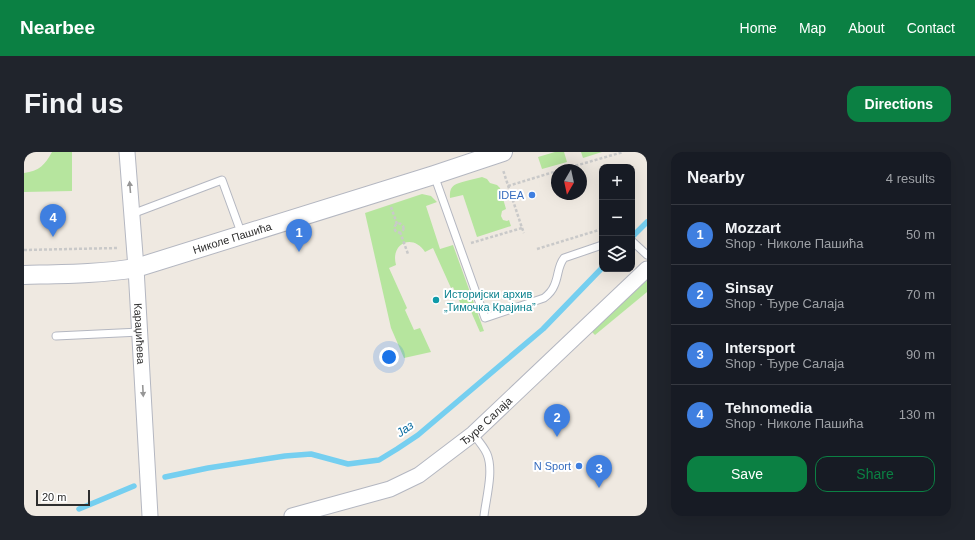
<!DOCTYPE html>
<html lang="en">
<head>
<meta charset="utf-8">
<style>
  body { margin:0; font-family:Helvetica,sans-serif; background:#20242c; color:#f1f3f6 }
  .controls { position:absolute; right:12px; top:12px; display:grid; overflow:hidden; border-radius:8px; box-shadow:0 4px 16px #0002 }
  .controls button { width:36px; height:36px; display:grid; place-items:center; padding:0; border:0; border-bottom:1px solid #363941; background:#171b24; color:#f1f3f6; font:20px sans-serif }
  .compass { position:absolute; left:527px; top:12px; width:36px; height:36px; border-radius:50%; background:#171b24; box-shadow:0 4px 16px #0002; rotate:189deg }
  .scale { position:absolute; left:12px; bottom:10px; width:54px; box-sizing:border-box; padding-left:4px; border:2px solid #2e2e2e; border-top:0; font-size:11px; line-height:14px; white-space:nowrap; color:#2e2e2e; -webkit-text-stroke:3px #fff; paint-order:stroke }
  .you { position:absolute; left:365px; top:205px; width:14px; height:14px; margin:-10px; border:3px solid #fff; border-radius:50%; background:#1a73e8; box-shadow:0 0 0 6px #1a73e833 }
  .badge { display:grid; place-items:center; width:26px; height:26px; border-radius:50%; background:#0b8043; color:#fff; font-size:13px; font-weight:700 }
  .pin { position:absolute; translate:-50% -33px; filter:drop-shadow(0 1px 2px #0008) }
  .pin::after { content:''; position:absolute; top:21px; width:14px; height:12px; background:inherit; clip-path:polygon(0 0,100% 0,50% 100%) }
  .list { margin:0; padding:0; list-style:none }
  h2 { display:flex; justify-content:space-between; align-items:center; height:52px; margin:0; padding:0 16px; font-size:17px }
  h2 small { font-size:13px; font-weight:400; color:#9ea1a6 }
  .list li { display:grid; grid-template-columns:26px 1fr auto; gap:12px; align-items:center; box-sizing:border-box; height:60px; padding:0 16px; border-top:1px solid #363941 }
  .list b { display:block; font-size:15px; white-space:nowrap }
  .list p { margin:0; font-size:13px; white-space:nowrap; color:#9ea1a6 }
  .list em { font-size:13px; font-style:normal; color:#9ea1a6 }
  .actions { display:flex; gap:8px; padding:12px 16px }
  .actions a { flex:1; padding:9px 0; border:1px solid #0b8043; border-radius:12px; text-align:center; font-size:14px; color:#0b8043 }
  .actions .main { background:#0b8043; color:#fff }
  .icon { flex:none; width:22px; height:22px; fill:none; stroke:currentColor; stroke-width:2; stroke-linecap:round; stroke-linejoin:round }
  .map { position:relative; flex:none; width:623px; height:364px; overflow:hidden; border-radius:12px }
  header { display:flex; align-items:center; gap:24px; box-sizing:border-box; height:56px; padding:0 20px; background:#0b8043; color:#fff }
  header strong { font-size:19px }
  nav { display:flex; gap:22px; margin-inline-start:auto; font-size:14px }
  .intro { display:flex; align-items:center; justify-content:space-between; box-sizing:border-box; height:96px; padding:0 24px }
  h1 { margin:0; font-size:28px }
  .button { padding:10px 18px; border-radius:12px; background:#0b8043; color:#fff; font-size:14px; font-weight:700 }
  main { display:flex; gap:24px; padding:0 24px }
  aside { flex:1; background:#171b24; border-radius:12px; box-shadow:0 4px 16px #0002 }
  .map>svg:first-child { display:block }
  .green { fill:#b6e59e }
  .lines { fill:none; stroke-linecap:round; stroke-linejoin:round }
  .stream { stroke:#75cff0; stroke-width:5.5 }
  .service-casing { stroke:#b4b7c1; stroke-width:9 }
  .minor-casing { stroke:#b4b7c1; stroke-width:17 }
  .tertiary-casing { stroke:#b4b7c1; stroke-width:20 }
  .path { stroke:#c9c9c9; stroke-width:2.5; stroke-dasharray:3 2; stroke-linecap:butt }
  .service { stroke:#fff; stroke-width:7 }
  .minor { stroke:#fff; stroke-width:15 }
  .tertiary { stroke:#fff; stroke-width:18 }
  .oneway { fill:#969696 }
  .shop-dot { fill:#3f7fe0; stroke:#fff; stroke-width:1.5 }
  .culture-dot { fill:#0f9aa8; stroke:#fff; stroke-width:1.5 }
  .labels { text-anchor:middle; stroke-width:4; stroke-linejoin:round; paint-order:stroke }
  .shop-label { font-size:11px; fill:#366cbe; stroke:#fff; text-anchor:end }
  .street-label { font-size:11px; fill:#2e2e2e; stroke:#fff }
  .culture-label { font-size:11px; fill:#0d838f; stroke:#fff; text-anchor:start }
  .water-label { font-size:12px; font-style:italic; fill:#0d6fa3; stroke:#fff }
</style>
</head>
<body>
<header>
<strong>Nearbee</strong>
<nav><a>Home</a><a>Map</a><a>About</a><a>Contact</a></nav>
</header>
<div class="intro"><h1>Find us</h1><a class="button">Directions</a></div>
<main>
<div class="map">
<svg width="623" height="364" viewBox="0 0 623 364">
  <rect width="100%" height="100%" fill="#efe9e1"/>
  <!-- green -->
  <g class="green">
    <path d="M28 0H48V39L0 40V21C15 19 21 13 28 0Z"/>
    <path d="M531 0H540L543 10 518 17 514 5Z"/>
    <path d="M557 0H578L559 6Z"/>
    <path d="M458 25 463 27 466 31 473 33 476 36 482 57 478 59 477 64 479 68 483 69 485 68 487 74 453 85 439 43 426 46C425 33 431 32 442 29 447 28 453 26 458 25Z"/>
    <path d="M398 42 407 44 413 50 402 54 416 97 429 93 460 179 456 180 445 155 439 157 429 135 427 136 409 96 401 100C389 81 366 91 372 113L365 116 383 156 381 158 390 178 396 176 407 200 380 206 367 176 341 61Z"/>
    <path d="M623 128V140L571 183 567 179Z"/>
  </g>
  <g class="lines">
    <!-- stream -->
    <g class="stream">
      <path d="M608 85 623 70"/>
      <path d="M141 325 184 316 261 304 287 302 324 312 355 308 373 297 394 283 519 177 578 116"/>
      <path d="M55 357 110 334"/>
    </g>
    <!-- service casing -->
    <g class="service-casing">
      <g id="service">
        <path d="M0 0H1"/>
        <path d="M410 23 461 166 520 146C524 143 528 139 530 134 535 124 533 115 540 106L578 93"/>
        <path d="M108 62 198 28 218 83"/>
        <path d="M608 89 623 103"/>
        <path d="M32 184 116 180"/>
        <path d="M449 282C454 288 460 295 463 302 470 319 462 346 460 364"/>
      </g>
    </g>
    <!-- minor casing -->
    <g class="minor-casing">
      <g id="minor">
        <path id="s1" d="M103 0 112 116 126 364"/>
        <path id="s2" d="M268 364 366 337 395 323 449 282 623 117"/>
      </g>
    </g>
    <!-- tertiary casing -->
    <g class="tertiary-casing">
      <g id="tertiary">
        <path id="s3" d="M0 123C38 122 75 122 112 116L410 23 479 0"/>
      </g>
    </g>
    <!-- path -->
    <g class="path">
      <path d="M537 18 599 0"/>
      <path d="M484 34 533 19"/>
      <path d="M367 55 373 72"/>
      <circle cx="375" cy="76" r="4.5"/>
      <path d="M498 76 500 81"/>
      <path d="M376 80 384 102"/>
      <path d="M447 91 498 76 479 18"/>
      <path d="M513 97 578 77"/>
      <path d="M0 98 94 96"/>
    </g>
    <!-- service -->
    <use href="#service" class="service"/>
    <!-- minor -->
    <use href="#minor" class="minor"/>
    <!-- tertiary -->
    <use href="#tertiary" class="tertiary"/>
  </g>
  <!-- one-way arrows -->
  <defs><path id="oneway-solid" d="M-6-.8H1V-3.2L6.5 0L1 3.2V.8H-6Z"/></defs>
  <g class="oneway">
    <use href="#oneway-solid" transform="translate(106 35) rotate(-95)"/>
    <use href="#oneway-solid" transform="translate(119 239) rotate(87)"/>
  </g>
  <!-- markers -->
  <g class="shop-dot">
    <circle cx="508" cy="43" r="4"/>
    <circle cx="555" cy="314" r="4"/>
  </g>
  <circle class="culture-dot" cx="412" cy="148" r="4"/>
  <g class="labels">
    <!-- shop labels -->
    <g class="shop-label">
      <text x="500" y="47">IDEA</text>
      <text x="547" y="318">N Sport</text>
    </g>
    <!-- street labels -->
    <g class="street-label">
      <text dy="4" stroke="none"><textPath href="#s3" startOffset="213">Николе Пашића</textPath></text>
      <text dy="4" stroke="none"><textPath href="#s1" startOffset="182">Караџићева</textPath></text>
      <text dy="4" stroke="none"><textPath href="#s2" startOffset="220">Ђуре Салаја</textPath></text>
    </g>
    <!-- culture labels -->
    <g class="culture-label">
      <text x="420" y="146">Историјски архив<tspan x="420" dy="13">„Тимочка Крајина”</tspan></text>
    </g>
    <!-- water labels -->
    <g class="water-label">
      <text transform="translate(381 277) rotate(-35)" y="4">Јаз</text>
    </g>
  </g>
</svg>
<div class="controls">
<button>+</button>
<button>−</button>
<button><svg class="icon" aria-label="layers" viewBox="0 0 24 24"><path d="M12 4l9 5-9 5-9-5zM3 14l9 5 9-5"/></svg></button>
</div>
<svg class="compass" viewBox="-18 -18 36 36"><path d="M0-13l5 13h-10z" fill="#e53935"/><path d="M0 13l5-13h-10z" fill="#9ea1a6"/></svg>
<div class="scale">20 m</div>
<div class="you"></div>
<div class="pin badge" style="left:275px;top:100px;background:#3f7fe0">1</div>
<div class="pin badge" style="left:533px;top:285px;background:#3f7fe0">2</div>
<div class="pin badge" style="left:575px;top:336px;background:#3f7fe0">3</div>
<div class="pin badge" style="left:29px;top:85px;background:#3f7fe0">4</div>
</div>
<aside>
<h2>Nearby<small>4 results</small></h2>
<ul class="list">
<li><span class="badge" style="background:#3f7fe0">1</span><div><b>Mozzart</b><p>Shop · Николе Пашића</p></div><em>50 m</em></li>
<li><span class="badge" style="background:#3f7fe0">2</span><div><b>Sinsay</b><p>Shop · Ђуре Салаја</p></div><em>70 m</em></li>
<li><span class="badge" style="background:#3f7fe0">3</span><div><b>Intersport</b><p>Shop · Ђуре Салаја</p></div><em>90 m</em></li>
<li><span class="badge" style="background:#3f7fe0">4</span><div><b>Tehnomedia</b><p>Shop · Николе Пашића</p></div><em>130 m</em></li>
</ul>
<div class="actions"><a class="main">Save</a><a>Share</a></div>
</aside>
</main>
</body>
</html>
